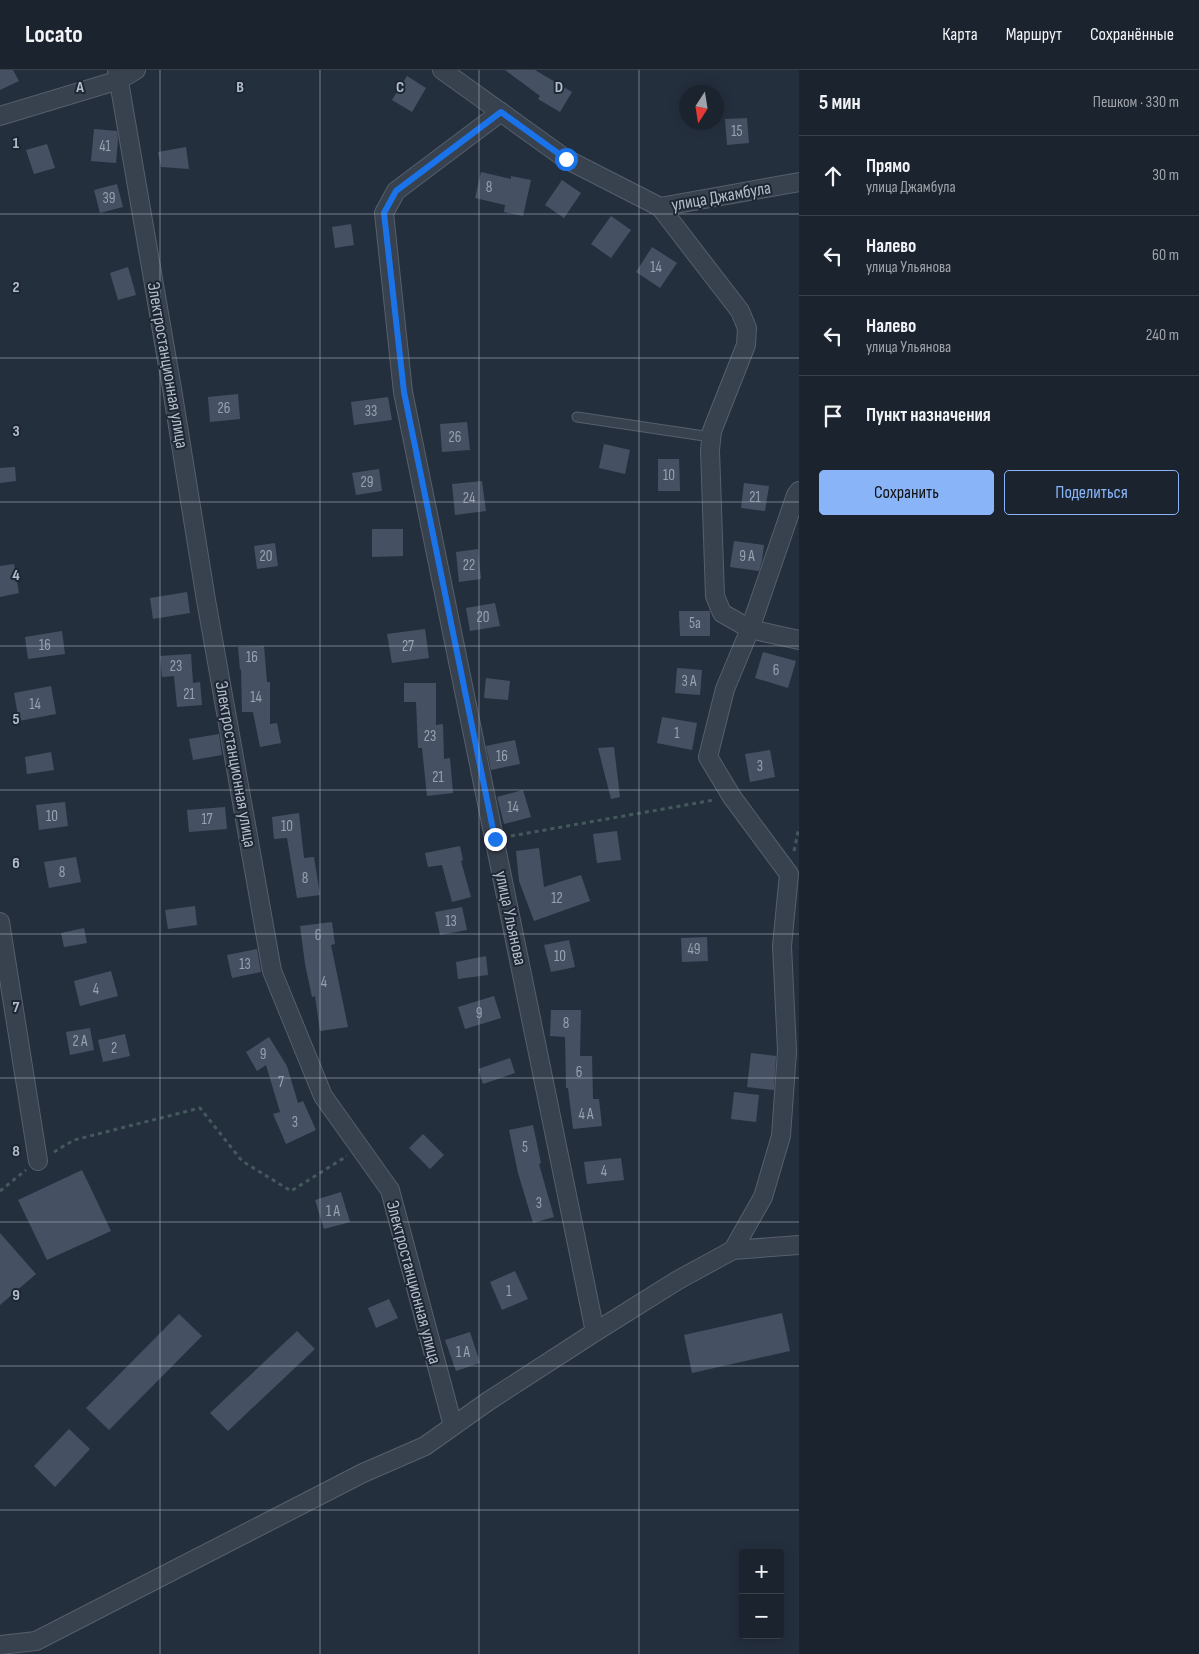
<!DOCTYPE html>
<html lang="ru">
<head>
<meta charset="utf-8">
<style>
  body { margin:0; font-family:"Sofia Sans Condensed",sans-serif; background:#282f3a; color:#f1f3f6 }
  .controls { position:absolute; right:15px; bottom:15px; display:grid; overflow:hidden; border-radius:5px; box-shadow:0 2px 12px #0003 }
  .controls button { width:45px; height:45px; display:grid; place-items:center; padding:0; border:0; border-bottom:1px solid #39404a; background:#1b232e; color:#f1f3f6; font:25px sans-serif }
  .compass { position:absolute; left:679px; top:15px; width:45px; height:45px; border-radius:50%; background:#1b232e; box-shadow:0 2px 12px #0003; rotate:192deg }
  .stop { position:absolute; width:15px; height:15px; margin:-11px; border:4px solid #1a73e8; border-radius:50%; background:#fff }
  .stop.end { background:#1a73e8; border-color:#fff; box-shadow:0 1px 5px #0008 }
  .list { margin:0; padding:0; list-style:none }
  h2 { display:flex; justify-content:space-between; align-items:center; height:65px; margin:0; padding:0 20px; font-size:21px }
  h2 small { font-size:16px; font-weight:400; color:#a0a4aa }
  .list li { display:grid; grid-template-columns:32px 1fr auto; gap:15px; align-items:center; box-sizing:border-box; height:80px; padding:0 20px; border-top:1px solid #39404a }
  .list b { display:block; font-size:19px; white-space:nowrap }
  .list p { margin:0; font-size:16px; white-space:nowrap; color:#a0a4aa }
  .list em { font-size:16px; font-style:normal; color:#a0a4aa }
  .actions { display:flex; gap:10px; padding:15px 20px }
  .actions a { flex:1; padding:11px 0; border:1px solid #8ab4f8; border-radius:5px; text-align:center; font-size:18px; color:#8ab4f8 }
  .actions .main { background:#8ab4f8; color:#111 }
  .icon { flex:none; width:28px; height:28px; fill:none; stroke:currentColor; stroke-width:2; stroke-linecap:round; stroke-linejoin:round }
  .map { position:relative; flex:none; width:799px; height:1584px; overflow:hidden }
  header { display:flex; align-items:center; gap:30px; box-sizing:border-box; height:70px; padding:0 25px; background:#1b232e; border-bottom:1px solid #39404a }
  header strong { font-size:24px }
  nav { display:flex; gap:28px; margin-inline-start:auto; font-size:18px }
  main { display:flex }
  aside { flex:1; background:#1b232e }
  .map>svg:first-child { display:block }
  .building { fill:#455162 }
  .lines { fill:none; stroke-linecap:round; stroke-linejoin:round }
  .service-casing { stroke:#565f6c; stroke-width:11 }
  .minor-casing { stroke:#565f6c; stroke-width:20 }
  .path { stroke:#44595c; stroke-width:3; stroke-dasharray:4 4; stroke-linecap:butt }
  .service { stroke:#38414e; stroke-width:9 }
  .minor { stroke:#38414e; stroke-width:18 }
  .route { stroke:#1a73e8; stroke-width:6 }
  .grid { fill:none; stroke:#b4bcc9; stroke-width:1; stroke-opacity:0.55 }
  .labels { text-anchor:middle; stroke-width:4; stroke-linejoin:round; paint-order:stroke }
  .number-label { font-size:15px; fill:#98a1af }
  .street-label { font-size:18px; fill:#b4bcc9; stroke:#1d2633 }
  .grid-label { font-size:16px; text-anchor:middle; font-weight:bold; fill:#b4bcc9; stroke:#1d2633; stroke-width:4; stroke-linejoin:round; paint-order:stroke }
</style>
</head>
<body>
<header>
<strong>Locato</strong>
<nav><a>Карта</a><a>Маршрут</a><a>Сохранённые</a></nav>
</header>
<main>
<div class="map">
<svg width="799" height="1584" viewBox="0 0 799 1584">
  <rect width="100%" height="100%" fill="#242f3e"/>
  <!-- building -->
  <g class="building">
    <path d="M0 0H13L19 11 0 20Z"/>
    <path d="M505 0H535L572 22 560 42 538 29 540 26Z"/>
    <path d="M407 6 426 18 412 42 392 30Z"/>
    <path d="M747 48 749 73 727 75 725 49Z"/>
    <path d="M94 59 117 61 118 69 116 93 91 91Z"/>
    <path d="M47 74 55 98 34 104 26 80Z"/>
    <path d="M186 77 189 99 161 97 158 82Z"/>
    <path d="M481 102 511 109V106L531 110 523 146 504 142 505 135 475 128Z"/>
    <path d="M562 110 581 123 564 148 545 135Z"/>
    <path d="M117 114 123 137 100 143 94 120Z"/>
    <path d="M611 146 631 160 611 188 591 174Z"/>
    <path d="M351 154 354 175 335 178 332 157Z"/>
    <path d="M652 177 677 193 660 218 636 202Z"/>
    <path d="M128 197 136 225 118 230 110 203Z"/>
    <path d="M238 324 240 349 210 352 208 327Z"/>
    <path d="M388 327 392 350 354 355 351 332Z"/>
    <path d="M467 352 470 380 442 382 440 354Z"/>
    <path d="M604 374 630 380 625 404 599 398Z"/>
    <path d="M658 389H679L680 421H658Z"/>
    <path d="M15 397 16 411 0 413V398Z"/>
    <path d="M379 399 382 421 356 425 352 403Z"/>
    <path d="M482 411 486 441 455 445 452 414Z"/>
    <path d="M744 413 769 416 765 441 741 438Z"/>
    <path d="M372 459H403V486L372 487Z"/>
    <path d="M734 471 764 475 762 491 759 501 730 497Z"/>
    <path d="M275 473 278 496 257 499 254 476Z"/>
    <path d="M478 479 481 509 459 512 456 482Z"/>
    <path d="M14 494 19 523 0 527V496Z"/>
    <path d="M187 522 190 543 153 549 150 528Z"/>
    <path d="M495 533 500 556 470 561 466 538Z"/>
    <path d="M679 541H710V566H680Z"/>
    <path d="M425 559 429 588 392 593 387 564Z"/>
    <path d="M62 561 65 584 28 589 25 567Z"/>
    <path d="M264 576 267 612H270V654L277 653 281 673 260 677 253 642H242L241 599 240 600 238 577Z"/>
    <path d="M763 582 796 591 788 618 755 608Z"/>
    <path d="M191 584 193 613 200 612 202 635 177 637 174 606 162 607 160 586Z"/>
    <path d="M677 598 702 600 700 625 675 623Z"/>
    <path d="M486 608 510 611 508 630 484 628Z"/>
    <path d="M404 613H436V655L443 654 444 689 450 688 453 723 427 726 422 678H418L416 632H404Z"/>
    <path d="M51 616 56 644 19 651 14 623Z"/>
    <path d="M662 647 697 653 692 680 657 673Z"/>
    <path d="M219 664 222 685 193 690 189 669Z"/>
    <path d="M515 670 520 694 491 700 486 676Z"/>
    <path d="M614 677 620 727 611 729 598 678Z"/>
    <path d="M770 680 775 707 750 712 745 684Z"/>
    <path d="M51 682 54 700 27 704 25 687Z"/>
    <path d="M523 720 531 747 504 754 497 727Z"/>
    <path d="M65 732 68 756 39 760 36 735Z"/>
    <path d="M225 737 227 759 189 762 187 740Z"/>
    <path d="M299 743 304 788 314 787 320 825 297 828 287 768 274 769 272 747Z"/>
    <path d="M617 761 621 790 597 793 593 764Z"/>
    <path d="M460 776 463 790 461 791 471 827 452 832 442 795 428 797 425 783Z"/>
    <path d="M539 778 544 817 581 805 590 831 534 851 519 811 516 781Z"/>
    <path d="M76 787 81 812 49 818 44 792Z"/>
    <path d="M195 836 197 855 168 859 165 840Z"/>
    <path d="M462 837 467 860 440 865 435 842Z"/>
    <path d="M332 852 335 874 331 875 348 957 320 961 315 926 312 927 305 894 300 856Z"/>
    <path d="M84 858 87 873 64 877 61 863Z"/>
    <path d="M707 867 708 891 682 892 681 868Z"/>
    <path d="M569 870 575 897 551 902 544 875Z"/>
    <path d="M257 879 261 902 232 908 227 885Z"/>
    <path d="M486 886 488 905 458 909 456 892Z"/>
    <path d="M111 901 118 926 80 936 74 911Z"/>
    <path d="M494 926 501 948 465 959 458 937Z"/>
    <path d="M551 940H581L580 986H592L593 1029H599L602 1056 573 1059 568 1018H566L565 967 550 966Z"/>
    <path d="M90 958 94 980 70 985 66 962Z"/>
    <path d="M125 964 130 986 103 992 98 970Z"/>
    <path d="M269 967 287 996 298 1033 303 1031 316 1060 286 1074 273 1044 280 1042 266 995 257 1001 246 982Z"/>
    <path d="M751 983 776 986 774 1020 747 1017Z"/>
    <path d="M510 988 515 1003 483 1014 478 999Z"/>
    <path d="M734 1022 759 1025 756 1052 731 1049Z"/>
    <path d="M533 1055 541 1093 539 1094 554 1147 533 1153 518 1103 509 1060Z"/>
    <path d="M423 1064 444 1085 430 1099 409 1078Z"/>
    <path d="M621 1088 624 1110 587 1114 584 1092Z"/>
    <path d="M82 1100 111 1161 47 1190 18 1130Z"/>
    <path d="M341 1122 350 1152 324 1159 315 1130Z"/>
    <path d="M0 1163 36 1204 0 1235Z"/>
    <path d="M515 1201 528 1229 502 1240 490 1212Z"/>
    <path d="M389 1229 398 1248 376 1258 368 1238Z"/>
    <path d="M782 1243 790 1281 692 1303 684 1265Z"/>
    <path d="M179 1244 202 1266 109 1360 86 1338Z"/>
    <path d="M297 1261 315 1279 228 1361 210 1343Z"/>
    <path d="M470 1262 480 1293 456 1301 445 1270Z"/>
    <path d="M69 1359 90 1379 55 1417 34 1396Z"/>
  </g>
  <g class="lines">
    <!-- service casing -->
    <g class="service-casing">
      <path id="service" d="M577 347 711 367"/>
    </g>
    <!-- minor casing -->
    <g class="minor-casing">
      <g id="minor">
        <path d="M117 0 172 319 206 530 272 901 323 1026 390 1120 453 1356"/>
        <path d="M442 0 566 89 660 137 799 112"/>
        <path d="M501 42 396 121 384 143 403 322 595 1262"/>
        <path d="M0 46 119 10 136 0"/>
        <path d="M660 137 740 241 747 258 746 275 712 361 710 380 715 526 722 543 750 559 799 570"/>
        <path d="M0 852 38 1091"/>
        <path d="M733 1180 763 1127 781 1066 787 981 782 876 789 804 732 727 708 687 725 619 750 559 796 425 799 421"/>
        <path d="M0 1575 36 1571 363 1403 425 1376 487 1332 595 1262 678 1210 733 1180 799 1175"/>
      </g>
    </g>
    <!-- path -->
    <g class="path">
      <path d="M511 766 714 730"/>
      <path d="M794 781 799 757"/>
      <path d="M54 1082 74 1070 200 1038 242 1091 291 1121 347 1086"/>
      <path d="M0 1121 26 1100"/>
    </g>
    <!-- service -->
    <use href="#service" class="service"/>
    <!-- minor -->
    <use href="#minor" class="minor"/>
  </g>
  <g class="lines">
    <!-- route -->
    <path class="route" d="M495 769 404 322 384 143 396 121 501 42 566 89"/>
  </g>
  <!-- grid -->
  <path class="grid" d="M160 0V1584M320 0V1584M479 0V1584M639 0V1584M0 144H799M0 288H799M0 432H799M0 576H799M0 720H799M0 864H799M0 1008H799M0 1152H799M0 1296H799M0 1440H799"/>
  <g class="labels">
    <!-- number labels -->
    <g class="number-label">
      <text x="737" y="66">15</text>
      <text x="105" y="81">41</text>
      <text x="489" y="122">8</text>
      <text x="109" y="133">39</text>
      <text x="656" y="202">14</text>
      <text x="224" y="343">26</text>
      <text x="371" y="346">33</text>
      <text x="455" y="372">26</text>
      <text x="669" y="410">10</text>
      <text x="367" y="417">29</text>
      <text x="755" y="432">21</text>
      <text x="469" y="433">24</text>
      <text x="266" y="491">20</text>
      <text x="747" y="491">9 А</text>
      <text x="469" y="500">22</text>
      <text x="483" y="552">20</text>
      <text x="695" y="558">5а</text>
      <text x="45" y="580">16</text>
      <text x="408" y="581">27</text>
      <text x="252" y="592">16</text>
      <text x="176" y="601">23</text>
      <text x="776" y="605">6</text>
      <text x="689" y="616">3 А</text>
      <text x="189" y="629">21</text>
      <text x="256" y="632">14</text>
      <text x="35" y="639">14</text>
      <text x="677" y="668">1</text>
      <text x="430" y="671">23</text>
      <text x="502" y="691">16</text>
      <text x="760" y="701">3</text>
      <text x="438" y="712">21</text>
      <text x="513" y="742">14</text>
      <text x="52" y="751">10</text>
      <text x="207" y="754">17</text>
      <text x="287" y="761">10</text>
      <text x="62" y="807">8</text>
      <text x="305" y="813">8</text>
      <text x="557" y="833">12</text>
      <text x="451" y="856">13</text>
      <text x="318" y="870">6</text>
      <text x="694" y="884">49</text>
      <text x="560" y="891">10</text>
      <text x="245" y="899">13</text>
      <text x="324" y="917">4</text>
      <text x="96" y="924">4</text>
      <text x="479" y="948">9</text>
      <text x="566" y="958">8</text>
      <text x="80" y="976">2 А</text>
      <text x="114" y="983">2</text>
      <text x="263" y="989">9</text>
      <text x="579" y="1007">6</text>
      <text x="281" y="1017">7</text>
      <text x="586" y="1049">4 А</text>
      <text x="295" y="1057">3</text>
      <text x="525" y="1082">5</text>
      <text x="604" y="1106">4</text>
      <text x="539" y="1138">3</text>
      <text x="333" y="1146">1 А</text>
      <text x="509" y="1226">1</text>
      <text x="463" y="1287">1 А</text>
    </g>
    <!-- street labels -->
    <g class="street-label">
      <text transform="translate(721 126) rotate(-10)" y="6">улица Джамбула</text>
      <text transform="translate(168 295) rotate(80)" y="6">Электростанционная улица</text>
      <text transform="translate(236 694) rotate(80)" y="6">Электростанционная улица</text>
      <text transform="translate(511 848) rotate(78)" y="6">улица Ульянова</text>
      <text transform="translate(414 1212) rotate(75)" y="6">Электростанционная улица</text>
    </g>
  </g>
  <g class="grid-label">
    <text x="80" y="22">A</text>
    <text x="240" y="22">B</text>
    <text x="400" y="22">C</text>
    <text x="559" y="22">D</text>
    <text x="16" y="78">1</text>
    <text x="16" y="222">2</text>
    <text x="16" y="366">3</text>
    <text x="16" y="510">4</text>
    <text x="16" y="654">5</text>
    <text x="16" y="798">6</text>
    <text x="16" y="942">7</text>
    <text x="16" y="1086">8</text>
    <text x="16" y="1230">9</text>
  </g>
</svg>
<div class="controls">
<button>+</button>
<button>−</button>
</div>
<svg class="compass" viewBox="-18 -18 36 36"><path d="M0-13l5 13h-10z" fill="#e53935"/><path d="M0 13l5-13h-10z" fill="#a0a4aa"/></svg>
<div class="stop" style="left:566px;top:89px"></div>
<div class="stop end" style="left:495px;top:769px"></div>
</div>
<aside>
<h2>5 мин<small>Пешком · 330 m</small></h2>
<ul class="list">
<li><svg class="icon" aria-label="ahead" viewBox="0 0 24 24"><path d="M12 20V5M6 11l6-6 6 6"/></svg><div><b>Прямо</b><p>улица Джамбула</p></div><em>30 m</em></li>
<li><svg class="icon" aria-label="left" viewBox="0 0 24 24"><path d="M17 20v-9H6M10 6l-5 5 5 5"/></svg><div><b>Налево</b><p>улица Ульянова</p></div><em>60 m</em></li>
<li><svg class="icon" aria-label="left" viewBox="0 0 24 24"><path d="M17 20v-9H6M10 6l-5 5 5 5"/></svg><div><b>Налево</b><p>улица Ульянова</p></div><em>240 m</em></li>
<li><svg class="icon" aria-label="arrive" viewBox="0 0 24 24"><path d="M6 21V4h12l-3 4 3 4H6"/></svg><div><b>Пункт назначения</b></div></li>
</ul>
<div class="actions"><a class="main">Сохранить</a><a>Поделиться</a></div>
</aside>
</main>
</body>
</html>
